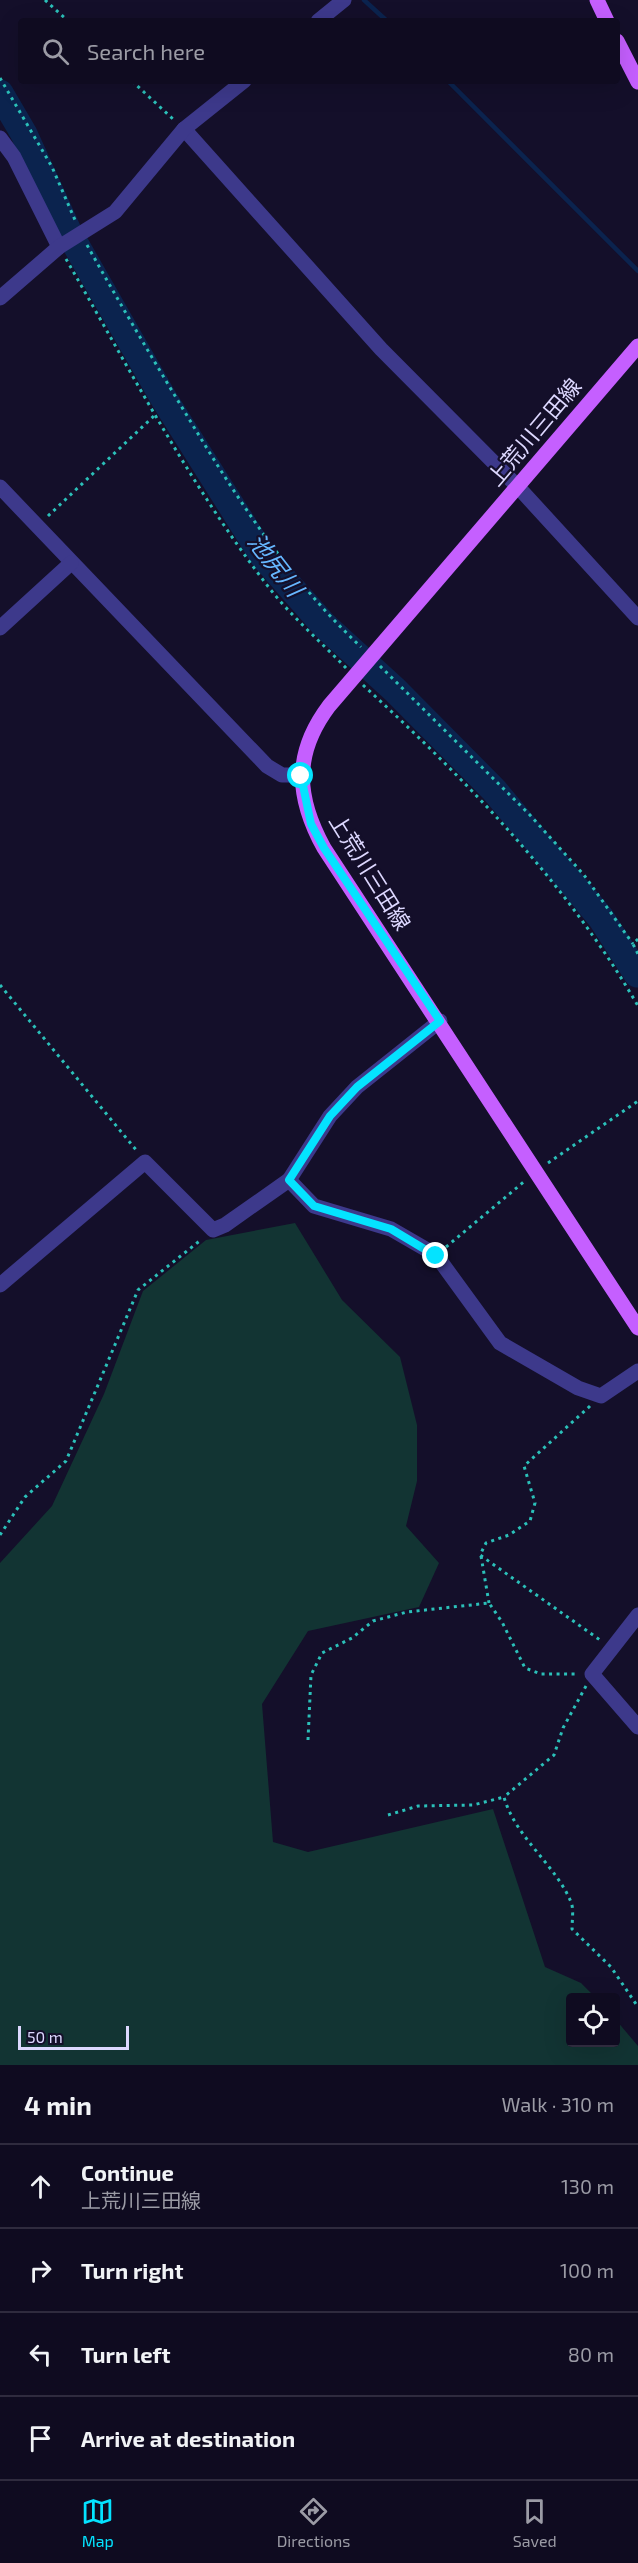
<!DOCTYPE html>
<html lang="en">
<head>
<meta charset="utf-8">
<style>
  body { margin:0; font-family:"Exo 2","Noto Sans JP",sans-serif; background:#181429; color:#f1f3f6 }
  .controls { position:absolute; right:18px; bottom:18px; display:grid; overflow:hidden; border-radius:6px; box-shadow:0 6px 24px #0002 }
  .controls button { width:54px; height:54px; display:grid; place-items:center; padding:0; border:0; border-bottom:2px solid #2f2b3e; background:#0f0b20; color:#f1f3f6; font:30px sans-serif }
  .scale { position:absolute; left:18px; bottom:15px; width:111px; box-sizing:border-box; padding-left:6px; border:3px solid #ddd8ff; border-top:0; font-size:16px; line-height:21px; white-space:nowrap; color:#ddd8ff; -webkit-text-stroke:4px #140f2a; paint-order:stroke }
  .stop { position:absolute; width:18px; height:18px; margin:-14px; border:4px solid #04e3ff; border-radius:50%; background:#fff }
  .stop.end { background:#04e3ff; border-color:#fff; box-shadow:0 2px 6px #0008 }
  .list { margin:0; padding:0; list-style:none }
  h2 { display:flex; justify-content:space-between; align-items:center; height:78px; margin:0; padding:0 24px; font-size:26px }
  h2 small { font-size:20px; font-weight:400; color:#9b9ba5 }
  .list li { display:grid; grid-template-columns:39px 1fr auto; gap:18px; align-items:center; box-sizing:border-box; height:84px; padding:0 24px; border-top:2px solid #2f2b3e }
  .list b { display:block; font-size:22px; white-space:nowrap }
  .list p { margin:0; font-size:20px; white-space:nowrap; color:#9b9ba5 }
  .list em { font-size:20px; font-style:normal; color:#9b9ba5 }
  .icon { flex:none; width:33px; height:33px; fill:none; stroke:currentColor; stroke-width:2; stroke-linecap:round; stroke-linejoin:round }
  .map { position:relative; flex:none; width:638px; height:2065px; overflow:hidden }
  .search { position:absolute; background:#0f0b20; box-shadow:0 6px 24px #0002; left:18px; right:18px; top:18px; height:66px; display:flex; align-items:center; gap:15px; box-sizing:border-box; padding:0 21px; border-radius:6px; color:#9b9ba5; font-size:22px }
  .sheet { height:414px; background:#0f0b20 }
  nav { display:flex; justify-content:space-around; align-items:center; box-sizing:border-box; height:84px; border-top:2px solid #2f2b3e; background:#0f0b20; font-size:16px; color:#9b9ba5 }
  nav a { display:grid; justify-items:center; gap:3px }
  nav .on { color:#04e3ff }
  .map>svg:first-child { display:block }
  .green { fill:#123433 }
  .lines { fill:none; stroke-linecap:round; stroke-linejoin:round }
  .stream { stroke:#0b234e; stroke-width:4.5 }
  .river { stroke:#0b234e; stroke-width:27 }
  .path { stroke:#2bc0b9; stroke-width:3; stroke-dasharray:3 4.5; stroke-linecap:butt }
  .minor { stroke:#3d398b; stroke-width:15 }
  .major { stroke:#c55fff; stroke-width:15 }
  .route { stroke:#04e3ff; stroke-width:8 }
  .labels { text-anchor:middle; stroke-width:4.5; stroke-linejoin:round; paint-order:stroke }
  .street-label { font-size:22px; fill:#ddd8ff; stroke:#140f2a }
  .water-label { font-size:24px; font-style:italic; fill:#66b7ff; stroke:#140f2a }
</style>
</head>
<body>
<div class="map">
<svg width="638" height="2065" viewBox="0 0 638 2065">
  <rect width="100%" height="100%" fill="#140f2a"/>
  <!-- green -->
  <path class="green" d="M295 1223 342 1300 400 1357 417 1425V1481L406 1526 439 1563 419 1607 308 1631 262 1704 273 1842 308 1852 493 1809 545 1967 581 1983 595 1997 570 1998V2042H616V2020L638 2046V2065H0V1563L52 1506 104 1394 143 1291 206 1240Z"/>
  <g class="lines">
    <!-- stream -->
    <g class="stream">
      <path d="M364 0 387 21"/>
      <path d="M448 81 638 271"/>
    </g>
    <!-- river -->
    <path class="river" d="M0 93 24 134 69 233 164 399 263 556 324 625 395 690 494 790 601 918 637 974"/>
    <!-- path -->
    <g class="path">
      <path d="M45 0 68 21"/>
      <path d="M0 78 52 167 75 220"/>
      <path d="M132 81 174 120"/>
      <path d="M87 245C119 302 152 358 186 414 238 500 287 577 361 647"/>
      <path d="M66 259C130 370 191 487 270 589 292 617 321 642 346 668"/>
      <path d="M48 516 156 414"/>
      <path d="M380 666 529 814 584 875 633 944"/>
      <path d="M363 685C467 781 567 883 638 1006"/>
      <path d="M638 939 633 944 638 954"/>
      <path d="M0 985 137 1151"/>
      <path d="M548 1163 638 1101"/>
      <path d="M446 1247 526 1180"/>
      <path d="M590 1406 524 1466 535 1503 530 1521 509 1535 486 1543 480 1555 600 1640"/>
      <path d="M0 1535 25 1497 66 1461 138 1290 202 1239"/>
      <path d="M481 1556 489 1603"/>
      <path d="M586 1686 563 1728 554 1755 504 1797C515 1837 555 1864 571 1902 574 1909 572 1921 572 1929L611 1967 638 2007"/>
      <path d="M308 1740 311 1675 322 1653 352 1638 373 1621 407 1612 489 1603 502 1622 525 1668 541 1674H579"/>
      <path d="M388 1815 418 1806 473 1805 504 1797"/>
    </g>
    <!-- minor -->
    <g class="minor">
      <path d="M318 21 344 0"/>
      <path d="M184 129 381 349 519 488 638 618"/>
      <path d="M0 138 14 157 59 247"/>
      <path d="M0 298 59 247 115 212 184 129 244 81"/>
      <path d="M0 487 267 766 282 775H301"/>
      <path d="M0 628 71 563"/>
      <path d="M289 1180 314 1206 391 1229 436 1255 500 1343 578 1388 601 1396 638 1371"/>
      <path d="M0 1285 145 1162 213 1230 225 1225 289 1180 330 1116 357 1087 440 1021"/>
      <path d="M638 1615 592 1674 638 1727"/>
    </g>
    <!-- major -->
    <g class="major">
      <path d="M597 0 607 21"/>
      <path d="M617 41 638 82"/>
      <path d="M638 346 329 706C293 754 296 797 324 848L638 1328"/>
    </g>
  </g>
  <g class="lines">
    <!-- route -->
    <path class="route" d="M301 776 311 824 324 848 440 1021 357 1087 330 1116 289 1180 314 1206 391 1229 436 1256"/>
  </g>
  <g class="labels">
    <!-- street labels -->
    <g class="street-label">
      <text transform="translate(534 432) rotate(-50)" y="8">上荒川三田線</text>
      <text transform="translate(370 872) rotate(58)" y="8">上荒川三田線</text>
    </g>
    <!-- water labels -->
    <g class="water-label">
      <text transform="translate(275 565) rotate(52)" y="8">池尻川</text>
    </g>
  </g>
</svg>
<div class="controls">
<button><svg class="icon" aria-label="locate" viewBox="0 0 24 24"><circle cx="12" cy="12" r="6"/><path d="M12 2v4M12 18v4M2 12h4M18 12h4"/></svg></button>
</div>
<div class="scale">50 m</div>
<div class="stop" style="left:301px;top:776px"></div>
<div class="stop end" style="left:436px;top:1256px"></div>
<div class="search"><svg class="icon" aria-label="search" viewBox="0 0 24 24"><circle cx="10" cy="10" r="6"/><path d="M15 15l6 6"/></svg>Search here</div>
</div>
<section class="sheet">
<h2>4 min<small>Walk · 310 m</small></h2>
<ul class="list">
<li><svg class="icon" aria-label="ahead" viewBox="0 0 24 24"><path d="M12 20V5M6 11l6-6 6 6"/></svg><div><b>Continue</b><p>上荒川三田線</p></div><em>130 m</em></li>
<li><svg class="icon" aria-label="right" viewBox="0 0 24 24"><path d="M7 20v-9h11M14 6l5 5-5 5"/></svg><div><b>Turn right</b></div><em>100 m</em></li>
<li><svg class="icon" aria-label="left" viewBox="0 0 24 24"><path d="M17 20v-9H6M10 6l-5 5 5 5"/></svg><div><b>Turn left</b></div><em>80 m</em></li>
<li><svg class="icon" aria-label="arrive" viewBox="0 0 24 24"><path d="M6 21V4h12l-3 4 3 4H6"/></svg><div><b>Arrive at destination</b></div></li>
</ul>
</section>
<nav>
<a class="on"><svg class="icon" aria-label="map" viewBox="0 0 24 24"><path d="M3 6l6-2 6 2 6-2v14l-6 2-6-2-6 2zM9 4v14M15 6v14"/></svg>Map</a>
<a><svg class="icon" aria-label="directions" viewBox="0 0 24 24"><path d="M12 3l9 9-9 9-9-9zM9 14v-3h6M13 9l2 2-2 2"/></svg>Directions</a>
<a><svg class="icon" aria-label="saved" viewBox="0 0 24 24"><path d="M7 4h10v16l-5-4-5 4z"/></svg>Saved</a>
</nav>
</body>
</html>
